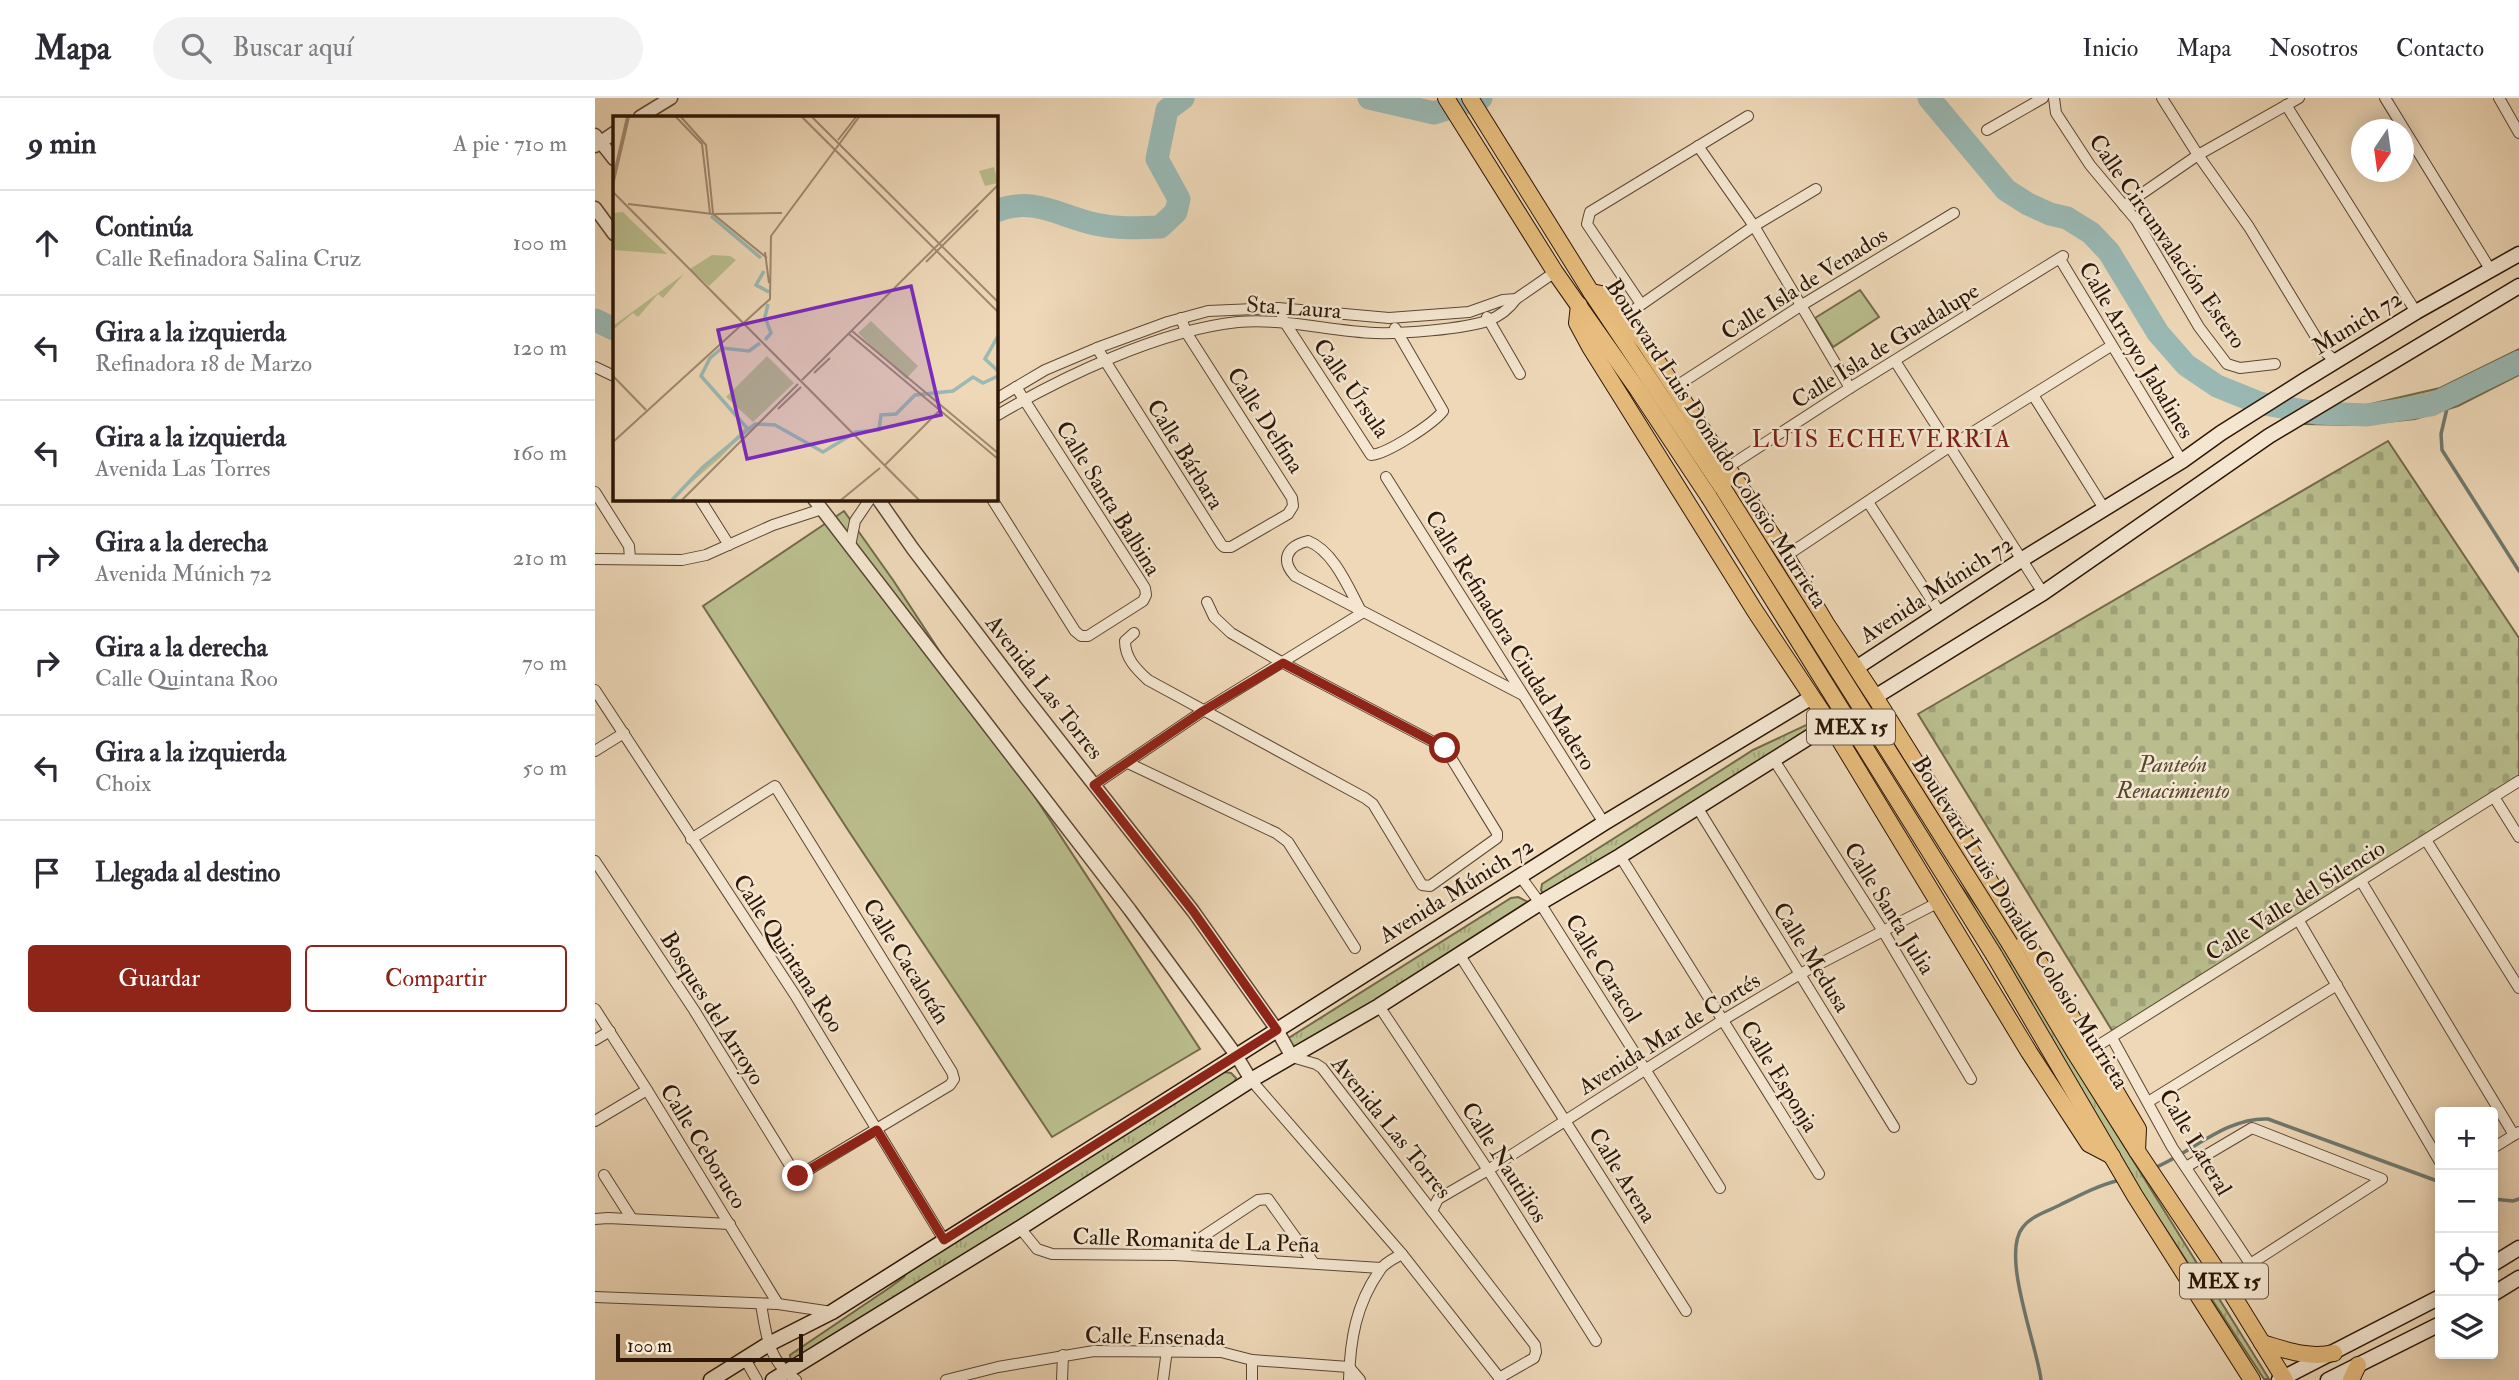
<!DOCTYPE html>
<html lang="es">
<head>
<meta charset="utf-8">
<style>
  body { margin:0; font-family:"IM FELL Double Pica",serif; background:#f2f2f3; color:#2b2b33 }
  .controls { position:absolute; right:21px; bottom:21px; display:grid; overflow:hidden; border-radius:7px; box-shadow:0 4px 18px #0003 }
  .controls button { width:63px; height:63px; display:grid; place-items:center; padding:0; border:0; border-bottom:2px solid #e1e1e2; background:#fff; color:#2b2b33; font:35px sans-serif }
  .compass { position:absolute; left:1756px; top:21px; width:63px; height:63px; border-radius:50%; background:#fff; box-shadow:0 4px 18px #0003; rotate:193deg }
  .scale { position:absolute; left:21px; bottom:18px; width:187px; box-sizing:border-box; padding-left:7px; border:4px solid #2c1607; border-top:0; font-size:19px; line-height:24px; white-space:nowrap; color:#2c1607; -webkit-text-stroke:5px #f4e6d1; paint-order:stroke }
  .stop { position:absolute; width:21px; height:21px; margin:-16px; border:5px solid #8f2418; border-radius:50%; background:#fff }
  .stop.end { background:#8f2418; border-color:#fff; box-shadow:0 2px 7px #0008 }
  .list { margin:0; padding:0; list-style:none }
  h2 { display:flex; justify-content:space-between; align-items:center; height:91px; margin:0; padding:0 28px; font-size:30px }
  h2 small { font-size:23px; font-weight:400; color:#7c7c81 }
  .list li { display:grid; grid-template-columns:46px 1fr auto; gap:21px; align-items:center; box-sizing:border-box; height:105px; padding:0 28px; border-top:2px solid #e1e1e2 }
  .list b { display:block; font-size:26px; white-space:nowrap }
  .list p { margin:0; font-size:23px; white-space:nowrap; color:#7c7c81 }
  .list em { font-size:23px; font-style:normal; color:#7c7c81 }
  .actions { display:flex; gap:14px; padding:21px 28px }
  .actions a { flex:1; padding:16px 0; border:2px solid #8f2418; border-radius:7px; text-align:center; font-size:24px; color:#8f2418 }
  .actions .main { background:#8f2418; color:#fff }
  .icon { flex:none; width:38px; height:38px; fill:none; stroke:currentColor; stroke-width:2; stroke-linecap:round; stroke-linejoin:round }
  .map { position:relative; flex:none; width:1924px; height:1282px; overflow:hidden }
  header { display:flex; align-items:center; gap:42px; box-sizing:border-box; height:98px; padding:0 35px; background:#fff; border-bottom:2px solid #e1e1e2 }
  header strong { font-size:33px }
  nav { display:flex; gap:38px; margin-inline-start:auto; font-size:24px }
  .search { width:490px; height:63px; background:#f2f2f3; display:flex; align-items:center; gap:18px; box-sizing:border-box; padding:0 24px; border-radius:38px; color:#7c7c81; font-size:26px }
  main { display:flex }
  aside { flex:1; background:#fff }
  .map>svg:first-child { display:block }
  .grass { fill:url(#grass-tufts); stroke:#736a4a; stroke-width:2 }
  .wetland { fill:url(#wetland-marsh); stroke:#736a4a; stroke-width:2 }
  .cemetery { fill:url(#cemetery-stones); stroke:#736a4a; stroke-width:2 }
  .pitch { fill:#babe8e; stroke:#736a4a; stroke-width:2 }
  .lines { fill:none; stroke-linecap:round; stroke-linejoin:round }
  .stream { stroke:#6e786f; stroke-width:3.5 }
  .river { stroke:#9ab9b4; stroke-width:23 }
  .minor-casing { stroke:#5c4633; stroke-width:12 }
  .tertiary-casing { stroke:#5c4633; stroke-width:15 }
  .secondary-casing { stroke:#2c1607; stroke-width:17 }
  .trunk-casing { stroke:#2c1607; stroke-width:18 }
  .minor { stroke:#f4e6d1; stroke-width:10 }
  .tertiary { stroke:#f4e6d1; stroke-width:12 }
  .secondary { stroke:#f4e6d1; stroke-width:14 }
  .trunk { stroke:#e7bc7c; stroke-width:16 }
  .trunk-bridge-casing { stroke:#2c1607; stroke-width:18; stroke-linecap:butt }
  .trunk-bridge { stroke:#e7bc7c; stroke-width:16 }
  .route { stroke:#8f2418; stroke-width:9 }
  .labels { text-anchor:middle; stroke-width:5; stroke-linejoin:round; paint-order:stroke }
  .shield { fill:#f4e6d1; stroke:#685444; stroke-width:2 }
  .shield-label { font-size:21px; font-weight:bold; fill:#2c1607 }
  .street-label { font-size:23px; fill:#2c1607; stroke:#f4e6d1 }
  .park-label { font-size:23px; font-style:italic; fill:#574830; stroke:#f4e6d1 }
  .neighbourhood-label { font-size:24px; letter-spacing:2px; fill:#7a1f14; stroke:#f4e6d1 }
  .inset-river { fill:none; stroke:#9ab9b4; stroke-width:3.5 }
  .inset-road { fill:none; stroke:#a08a71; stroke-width:2 }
  .view { fill:#7b2cbf; fill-opacity:0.15; stroke:#7b2cbf; stroke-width:3.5 }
  .inset-edge { fill:none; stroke:#2c1607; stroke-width:3.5 }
</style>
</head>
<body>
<header>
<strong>Mapa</strong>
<div class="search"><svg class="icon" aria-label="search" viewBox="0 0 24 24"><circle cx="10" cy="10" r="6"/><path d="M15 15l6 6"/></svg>Buscar aquí</div>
<nav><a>Inicio</a><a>Mapa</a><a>Nosotros</a><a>Contacto</a></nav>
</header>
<main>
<aside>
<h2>9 min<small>A pie · 710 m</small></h2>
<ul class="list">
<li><svg class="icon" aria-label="ahead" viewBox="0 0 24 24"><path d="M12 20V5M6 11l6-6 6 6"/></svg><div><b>Continúa</b><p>Calle Refinadora Salina Cruz</p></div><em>100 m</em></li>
<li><svg class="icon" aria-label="left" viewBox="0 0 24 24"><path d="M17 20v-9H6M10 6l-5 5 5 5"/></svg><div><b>Gira a la izquierda</b><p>Refinadora 18 de Marzo</p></div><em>120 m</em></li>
<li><svg class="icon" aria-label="left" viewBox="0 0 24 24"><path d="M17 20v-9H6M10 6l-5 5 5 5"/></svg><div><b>Gira a la izquierda</b><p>Avenida Las Torres</p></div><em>160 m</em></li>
<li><svg class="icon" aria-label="right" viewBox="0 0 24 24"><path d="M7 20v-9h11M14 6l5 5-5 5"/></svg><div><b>Gira a la derecha</b><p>Avenida Múnich 72</p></div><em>210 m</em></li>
<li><svg class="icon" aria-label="right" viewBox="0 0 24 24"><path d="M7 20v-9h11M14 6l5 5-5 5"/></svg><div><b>Gira a la derecha</b><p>Calle Quintana Roo</p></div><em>70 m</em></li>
<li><svg class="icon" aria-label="left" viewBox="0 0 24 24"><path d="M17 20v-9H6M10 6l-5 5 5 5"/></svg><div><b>Gira a la izquierda</b><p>Choix</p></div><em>50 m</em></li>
<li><svg class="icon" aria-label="arrive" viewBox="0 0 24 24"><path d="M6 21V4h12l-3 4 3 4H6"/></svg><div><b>Llegada al destino</b></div></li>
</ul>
<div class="actions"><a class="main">Guardar</a><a>Compartir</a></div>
</aside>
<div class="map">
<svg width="1924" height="1282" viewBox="0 0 1924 1282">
  <defs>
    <pattern id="grass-tufts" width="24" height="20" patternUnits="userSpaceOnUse" patternTransform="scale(1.75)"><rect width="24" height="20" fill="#babe8e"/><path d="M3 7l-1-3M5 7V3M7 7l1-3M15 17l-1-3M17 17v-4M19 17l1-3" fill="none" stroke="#a0a379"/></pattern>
    <pattern id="wetland-marsh" width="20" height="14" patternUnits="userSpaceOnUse" patternTransform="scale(1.75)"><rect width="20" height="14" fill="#babe8e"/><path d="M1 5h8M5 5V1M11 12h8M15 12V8" fill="none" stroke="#a0a379"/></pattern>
    <pattern id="cemetery-stones" width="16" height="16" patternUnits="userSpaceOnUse" patternTransform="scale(1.75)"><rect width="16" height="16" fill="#babe8e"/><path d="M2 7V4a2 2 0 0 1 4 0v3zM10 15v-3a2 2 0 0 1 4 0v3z" fill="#a0a379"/></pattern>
  </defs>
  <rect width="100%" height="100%" fill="#eed8b8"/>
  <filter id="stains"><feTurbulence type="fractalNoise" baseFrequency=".00286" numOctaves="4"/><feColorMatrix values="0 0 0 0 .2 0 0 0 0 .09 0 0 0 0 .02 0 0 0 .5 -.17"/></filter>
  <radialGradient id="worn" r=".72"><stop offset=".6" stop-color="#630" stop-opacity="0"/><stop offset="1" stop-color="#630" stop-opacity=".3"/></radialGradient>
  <!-- grass -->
  <g class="grass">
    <path d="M1224 621 1230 622 950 799 946 792 947 786 1158 652Z"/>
    <path d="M1355 774 1407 841 1463 932 1493 990 1674 1281H1669L1547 1095Z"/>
    <path d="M923 799 933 804 934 810 701 953 692 941 916 800Z"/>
    <path d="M629 974 636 975 641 980 637 990 196 1266 195 1257 294 1190 309 1179 314 1170Z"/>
  </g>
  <!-- wetland -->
  <path class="wetland" d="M1924 251V277L1863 308 1820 321 1763 327 1708 326 1664 305 1716 303 1767 308 1845 290Z"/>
  <!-- cemetery -->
  <path class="cemetery" d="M1793 343 1924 540V679L1518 934 1323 616Z"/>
  <!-- pitch -->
  <g class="pitch">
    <path d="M1265 192 1284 219 1238 249 1220 220Z"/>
    <path d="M249 413 298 482 605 951 457 1039 253 732 108 508Z"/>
  </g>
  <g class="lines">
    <!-- stream -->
    <g class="stream">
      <path d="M1855 298 1846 336 1847 352 1924 473"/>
      <path d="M1559 1070C1596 1055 1631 1019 1673 1021L1845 1084"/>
      <path d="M1898 1101 1918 1103 1924 1101"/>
      <path d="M1446 1282C1442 1247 1405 1156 1428 1129 1436 1118 1453 1113 1465 1107 1485 1097 1504 1087 1525 1082"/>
    </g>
    <!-- river -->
    <g class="river">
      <path d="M774 0 839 15 886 0"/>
      <path d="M1334 0 1411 92 1433 106 1455 116 1472 120 1496 135 1514 154 1563 235 1591 267 1622 288 1664 305 1721 315 1772 317 1836 307 1924 264"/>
      <path d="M401 113C439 98 464 118 500 126 522 131 543 130 565 129L581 114 584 101 562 61 572 12 588 0"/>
      <path d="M0 222 19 231"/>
    </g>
    <!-- minor casing -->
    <g class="minor-casing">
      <g id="minor">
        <path d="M1459 0 1461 15 1495 67 1541 122 1604 229 1632 266 1645 270 1680 266"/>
        <path d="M1567 0 1603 57 1654 129 1730 254 1742 264"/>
        <path d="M1790 0 1895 171"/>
        <path d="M1904 0 1924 35"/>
        <path d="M1691 7 1821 214"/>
        <path d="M1392 32 1448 0"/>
        <path d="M1103 48 1159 128 1255 290"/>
        <path d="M1529 108 1603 57 1704 0"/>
        <path d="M1465 161 1587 363"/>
        <path d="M1046 206 992 126 995 114 1153 18"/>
        <path d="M1030 218 1159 128 1221 91"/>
        <path d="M892 219 925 276"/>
        <path d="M687 220 776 357C792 356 838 326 848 313L800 230"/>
        <path d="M502 250 626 446 629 449H636L693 416 698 408 697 400 591 234 586 220"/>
        <path d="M1300 263 1448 495"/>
        <path d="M0 269 19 278"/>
        <path d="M1080 289 1207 207 1359 115"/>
        <path d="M1438 297 1510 412"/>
        <path d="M401 301 450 272 502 250 573 224 613 213 683 210 794 220 874 214 908 202 921 201 960 174"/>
        <path d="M401 318C467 279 565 232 643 224 689 220 734 233 780 235 806 236 868 231 892 223 903 219 914 211 921 201"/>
        <path d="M1133 369 1255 290 1468 158"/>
        <path d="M791 379 1009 725"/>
        <path d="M0 394 34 448 35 460"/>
        <path d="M105 401 134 447"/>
        <path d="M397 401 480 533 486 538H493L548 503 551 497 550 490 421 289"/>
        <path d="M1273 404 1345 515"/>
        <path d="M255 448 260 423 275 401"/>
        <path d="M1191 458 1354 349 1516 248"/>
        <path d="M0 461 87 462 111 457 178 427 227 411"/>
        <path d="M539 535 530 543C530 560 541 571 553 582L770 700 778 706 827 787 835 788 902 740V735L850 650 688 565 636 535 619 519 612 504"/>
        <path d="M0 592 200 897 349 1142"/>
        <path d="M0 653 29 635"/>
        <path d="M1179 662 1288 833 1376 981"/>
        <path d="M533 665 681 735 693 744 760 850"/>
        <path d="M499 687 608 613 767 515C754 491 739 453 713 443 692 448 685 462 700 478L926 596"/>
        <path d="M1899 699 1924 739"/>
        <path d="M1102 709 1299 1029"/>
        <path d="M1831 742 1924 890"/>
        <path d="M1025 758 1224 1076"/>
        <path d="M0 763 99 912 199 1074 203 1078 355 987 359 981 357 974 180 688 96 741"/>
        <path d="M925 778 945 805 1125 1090"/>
        <path d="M1766 783 1919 1037"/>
        <path d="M1704 823 1845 1064"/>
        <path d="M864 856 1091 1213"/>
        <path d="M784 908 893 1072 1001 1243"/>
        <path d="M0 911 52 992 183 1206"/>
        <path d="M1517 940 1577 1049 1656 1167"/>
        <path d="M0 942 15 933"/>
        <path d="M1496 952 1924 683"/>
        <path d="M697 959 721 966 727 970 940 1247 941 1254 939 1260 904 1280"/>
        <path d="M656 982 807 1156 906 1282"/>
        <path d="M1553 1004 1742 887"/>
        <path d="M0 1023 52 992"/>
        <path d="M1898 1050 1924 1034"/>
        <path d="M1591 1069 1657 1030 1787 1081 1629 1183"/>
        <path d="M9 1077 37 1121"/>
        <path d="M837 1113 843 1101 893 1072 1128 922 1205 876 1342 805"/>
        <path d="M0 1121 13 1120 135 1126"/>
        <path d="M425 1130 442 1151 457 1156 580 1157 786 1170"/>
        <path d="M580 1157 663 1102 673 1101 718 1164"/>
        <path d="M0 1199 183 1206 237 1214"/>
        <path d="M166 1206C171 1236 173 1263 201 1282"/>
        <path d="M150 1261 162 1282"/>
        <path d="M351 1282 403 1269 499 1253 626 1254 657 1262 754 1269 765 1282"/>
        <path d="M467 1282 468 1257"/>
        <path d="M568 1282 572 1252"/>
        <path d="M657 1282V1262"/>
        <path d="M754 1282C755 1242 761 1206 785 1172 789 1165 800 1160 807 1156"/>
      </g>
    </g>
    <!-- tertiary casing -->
    <g class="tertiary-casing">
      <g id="tertiary">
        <path d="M45 19 76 0"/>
        <path d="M0 37 19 61"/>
        <path d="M0 48 19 35"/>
        <path d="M0 110 19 136"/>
        <path d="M219 401 535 812 641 957 656 982"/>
        <path d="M283 401 318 451 431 600 598 813 682 932 697 959"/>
      </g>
    </g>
    <!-- secondary casing -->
    <g class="secondary-casing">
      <g id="secondary">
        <path d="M1261 570 1426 462 1587 363 1626 335 1710 282 1821 214 1924 156"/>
        <path d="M1280 599 1448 495 1674 338 1924 188"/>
        <path d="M1898 1166 1924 1150"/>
        <path d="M1898 1196 1924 1180"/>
        <path d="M116 1282 172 1247 237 1214 1009 725 1217 599"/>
        <path d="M178 1282 425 1130 656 982 784 908 945 805 1025 758 1235 626"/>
        <path d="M1684 1282 1845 1199"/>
        <path d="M1733 1282 1845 1226"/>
      </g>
    </g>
    <!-- trunk casing -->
    <g class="trunk-casing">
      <g id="trunk">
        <path d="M851 0 960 174 1043 292 1114 399"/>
        <path d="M875 0 996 194 1129 392"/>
        <path d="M996 194 1012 197 1050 245 1191 458 1232 527 1280 599 1422 827 1543 1031 1542 1053"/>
        <path d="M984 207 982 225 995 249 1160 513 1235 626 1434 954 1494 1046 1517 1058"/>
        <path d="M1415 846 1480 955 1542 1053 1629 1183 1690 1282"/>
        <path d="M1399 857 1540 1098 1657 1282"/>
        <path d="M1667 1245C1691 1252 1714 1261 1739 1255"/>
        <path d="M1756 1282 1763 1267"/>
      </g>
    </g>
    <!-- minor -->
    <use href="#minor" class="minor"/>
    <!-- tertiary -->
    <use href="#tertiary" class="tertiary"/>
    <!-- secondary -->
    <use href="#secondary" class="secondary"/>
    <!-- trunk -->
    <use href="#trunk" class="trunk"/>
    <!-- trunk-bridge casing -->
    <g class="trunk-bridge-casing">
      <g id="trunk-bridge">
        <path d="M1129 392 1415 846"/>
        <path d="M1114 399 1399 857"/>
      </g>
    </g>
    <!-- trunk-bridge -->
    <use href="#trunk-bridge" class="trunk-bridge"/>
  </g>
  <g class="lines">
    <!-- route -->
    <path class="route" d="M203 1078 282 1032 349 1142 682 932 598 813 499 687 608 613 688 565 850 650"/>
  </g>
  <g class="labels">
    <!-- shield labels -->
    <g class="shield">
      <rect x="1212" y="611.5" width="88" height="35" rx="5"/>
      <rect x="1585" y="1165.5" width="88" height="35" rx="5"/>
    </g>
    <g class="shield-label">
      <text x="1256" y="636">MEX 15</text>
      <text x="1629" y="1190">MEX 15</text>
    </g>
    <!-- street labels -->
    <g class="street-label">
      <text transform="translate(1573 143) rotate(55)" y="8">Calle Circunvalación Estero</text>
      <text transform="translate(1209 185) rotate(-32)" y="8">Calle Isla de Venados</text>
      <text transform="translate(699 209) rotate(4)" y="8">Sta. Laura</text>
      <text transform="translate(1762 224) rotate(-32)" y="8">Munich 72</text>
      <text transform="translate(1290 247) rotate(-32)" y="8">Calle Isla de Guadalupe</text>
      <text transform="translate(1542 252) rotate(59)" y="8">Calle Arroyo Jabalines</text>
      <text transform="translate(757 290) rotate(55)" y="8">Calle Úrsula</text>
      <text transform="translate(671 322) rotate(57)" y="8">Calle Delfina</text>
      <text transform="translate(1122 345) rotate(57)" y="8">Boulevard Luis Donaldo Colosio Murrieta</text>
      <text transform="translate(591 356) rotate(58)" y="8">Calle Bárbara</text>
      <text transform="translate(514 400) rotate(58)" y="8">Calle Santa Balbina</text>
      <text transform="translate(1341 491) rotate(-33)" y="8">Avenida Múnich 72</text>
      <text transform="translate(916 542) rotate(58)" y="8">Calle Refinadora Ciudad Madero</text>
      <text transform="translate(450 589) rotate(52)" y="8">Avenida Las Torres</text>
      <text transform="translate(861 792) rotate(-32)" y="8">Avenida Múnich 72</text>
      <text transform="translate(1700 802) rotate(-32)" y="8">Calle Valle del Silencio</text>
      <text transform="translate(1295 810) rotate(58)" y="8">Calle Santa Julia</text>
      <text transform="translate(1426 824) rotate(58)" y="8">Boulevard Luis Donaldo Colosio Murrieta</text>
      <text transform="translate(194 855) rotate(57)" y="8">Calle Quintana Roo</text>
      <text transform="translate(1217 859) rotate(58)" y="8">Calle Medusa</text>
      <text transform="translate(312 863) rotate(58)" y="8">Calle Cacalotán</text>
      <text transform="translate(1009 870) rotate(58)" y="8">Calle Caracol</text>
      <text transform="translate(118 910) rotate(58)" y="8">Bosques del Arroyo</text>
      <text transform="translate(1074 935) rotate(-32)" y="8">Avenida Mar de Cortés</text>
      <text transform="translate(1185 978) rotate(58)" y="8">Calle Esponja</text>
      <text transform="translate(797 1029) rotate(51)" y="8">Avenida Las Torres</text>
      <text transform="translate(1601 1044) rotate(59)" y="8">Calle Lateral</text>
      <text transform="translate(109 1048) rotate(58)" y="8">Calle Ceboruco</text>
      <text transform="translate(910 1064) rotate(57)" y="8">Calle Nautilios</text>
      <text transform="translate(1028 1077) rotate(58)" y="8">Calle Arena</text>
      <text transform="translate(601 1142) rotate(2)" y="8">Calle Romanita de La Peña</text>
      <text transform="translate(560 1238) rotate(1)" y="8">Calle Ensenada</text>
    </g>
    <!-- park labels -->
    <g class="park-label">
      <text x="1578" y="674">Panteón<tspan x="1578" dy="26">Renacimiento</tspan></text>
    </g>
    <!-- neighbourhood labels -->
    <g class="neighbourhood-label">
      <text x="1287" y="349">LUIS ECHEVERRIA</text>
    </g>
  </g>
  <!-- overview -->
  <g transform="translate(18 18)">
    <rect width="385" height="385" fill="#eed8b8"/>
    <path d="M99 139 117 140 123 144 96 170 77 153ZM71 158 50 182 45 178 25 201 20 197 0 214V210Z" fill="#babe8e"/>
    <path d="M153 306 136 312 108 341 58 384 133 311Z" fill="#babe8e"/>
    <path d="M10 96 21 107 54 138 0 134V97ZM154 240 181 267 140 306 113 281Z" fill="#babe8e"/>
    <path d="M381 51 385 67 372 70 366 55ZM258 205 305 250 293 263 245 217Z" fill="#babe8e"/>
    <path class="inset-river" d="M98 100 148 142M151 155 143 169 156 176M385 220 372 243 385 255M152 224 158 217 152 201 155 188M134 312 88 260 97 242 109 232 136 235 147 227M59 384 90 351 142 308 162 309 210 336 243 316 266 314 268 299 283 298 302 279 340 275 360 261 370 267 385 260"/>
    <path class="inset-road" d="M63 1 89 28 97 97M68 1 93 29 100 97M189 1 385 196M199 1 385 186M225 24 243 1M227 27 246 1M0 62 14 1M0 69 16 1M0 76 306 384M15 88 100 98 154 142M100 98 169 97M152 136 156 167M313 146 365 94M239 215 385 337M236 218 385 343M201 257 217 242M0 260 33 294M189 264 385 69M165 293 188 271M0 326 157 183 158 120 227 27M272 349 326 295M69 384 185 268M228 384 267 352"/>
    <path class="view" d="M298 170 328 299 134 343 105 214Z"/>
    <rect width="385" height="385" class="inset-edge"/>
  </g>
  <rect width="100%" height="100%" filter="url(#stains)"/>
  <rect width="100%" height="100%" fill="url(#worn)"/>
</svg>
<div class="controls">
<button>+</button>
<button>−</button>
<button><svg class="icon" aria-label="locate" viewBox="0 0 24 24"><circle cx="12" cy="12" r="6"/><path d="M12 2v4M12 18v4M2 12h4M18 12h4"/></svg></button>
<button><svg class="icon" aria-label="layers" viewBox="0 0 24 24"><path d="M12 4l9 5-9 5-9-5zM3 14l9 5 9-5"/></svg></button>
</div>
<svg class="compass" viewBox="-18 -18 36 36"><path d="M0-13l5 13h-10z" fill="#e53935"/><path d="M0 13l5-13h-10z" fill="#7c7c81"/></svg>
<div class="scale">100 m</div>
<div class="stop" style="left:850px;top:650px"></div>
<div class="stop end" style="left:203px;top:1078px"></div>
</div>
</main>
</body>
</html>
